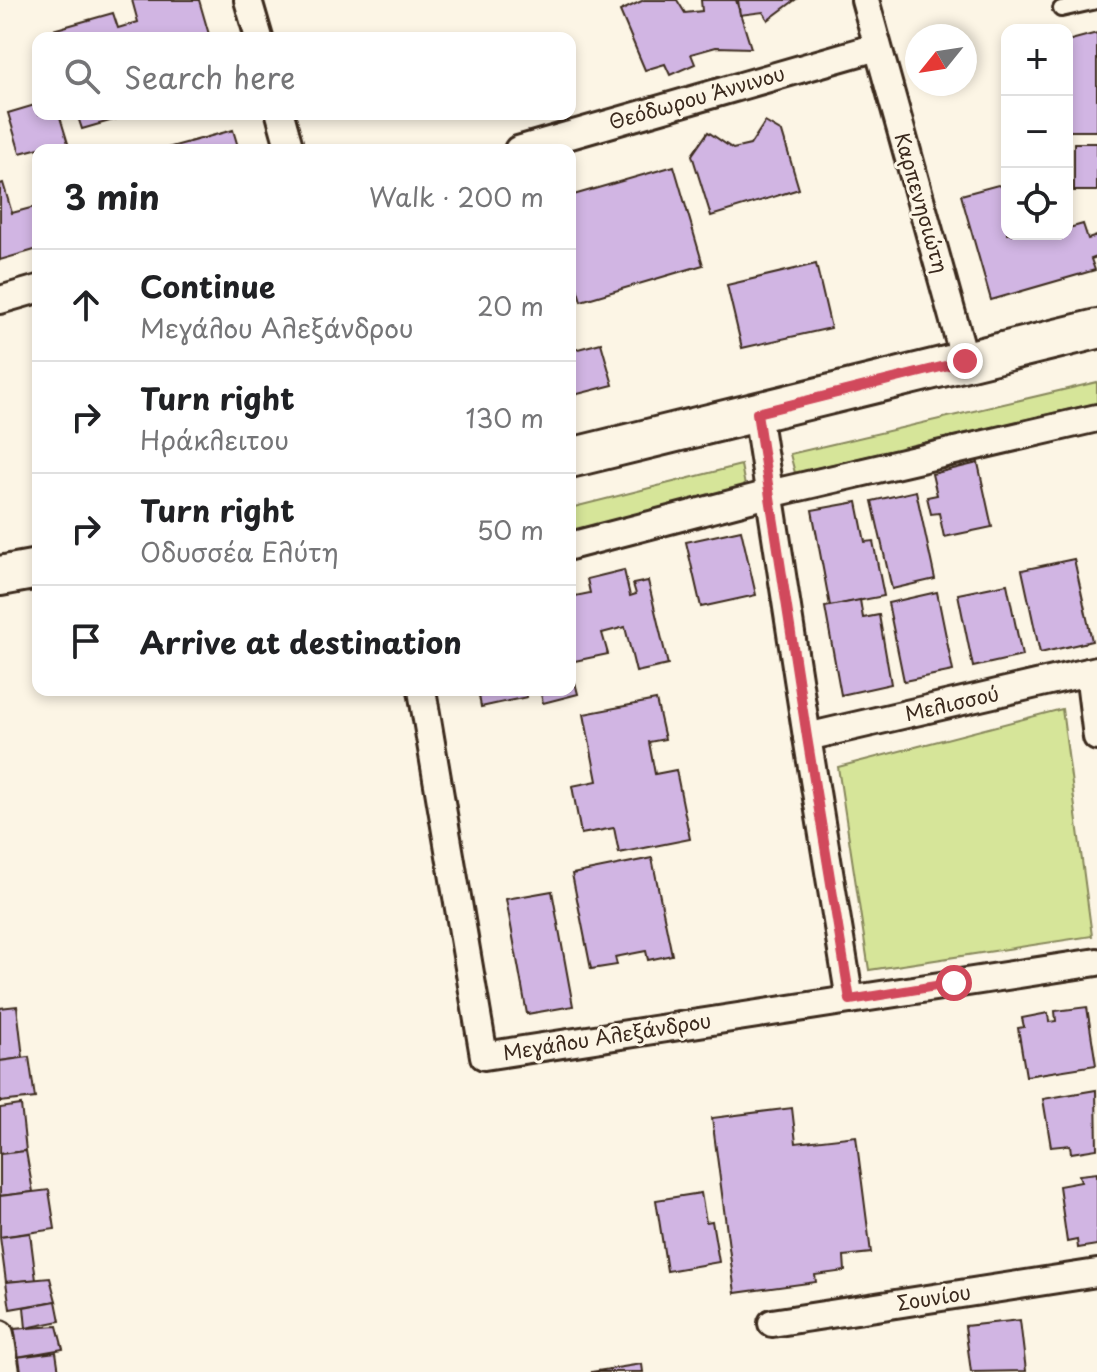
<!DOCTYPE html>
<html lang="en">
<head>
<meta charset="utf-8">
<style>
  body { margin:0; font-family:"Playpen Sans",sans-serif; background:#f6f6f6; color:#202124 }
  .controls { position:absolute; right:24px; top:24px; display:grid; overflow:hidden; border-radius:16px; box-shadow:0 4px 12px #0003 }
  .controls button { width:72px; height:72px; display:grid; place-items:center; padding:0; border:0; border-bottom:2px solid #e0e0e0; background:#fff; color:#202124; font:40px sans-serif }
  .compass { position:absolute; left:905px; top:24px; width:72px; height:72px; border-radius:50%; background:#fff; box-shadow:0 4px 12px #0003; rotate:240deg }
  .stop { position:absolute; width:24px; height:24px; margin:-18px; border:6px solid #d1495b; border-radius:50%; background:#fff }
  .stop.end { background:#d1495b; border-color:#fff; box-shadow:0 2px 8px #0008 }
  .list { margin:0; padding:0; list-style:none }
  h2 { display:flex; justify-content:space-between; align-items:center; height:104px; margin:0; padding:0 32px; font-size:34px }
  h2 small { font-size:26px; font-weight:400; color:#757577 }
  .list li { display:grid; grid-template-columns:52px 1fr auto; gap:24px; align-items:center; box-sizing:border-box; height:112px; padding:0 32px; border-top:2px solid #e0e0e0 }
  .list b { display:block; font-size:30px; white-space:nowrap }
  .list p { margin:0; font-size:26px; white-space:nowrap; color:#757577 }
  .list em { font-size:26px; font-style:normal; color:#757577 }
  .icon { flex:none; width:44px; height:44px; fill:none; stroke:currentColor; stroke-width:2; stroke-linecap:round; stroke-linejoin:round }
  .map { position:relative; flex:none; width:1097px; height:1372px; overflow:hidden }
  .search { position:absolute; background:#fff; box-shadow:0 4px 12px #0003; left:32px; top:32px; width:544px; height:88px; display:flex; align-items:center; gap:20px; box-sizing:border-box; padding:0 28px; border-radius:16px; color:#757577; font-size:30px }
  .panel { position:absolute; background:#fff; box-shadow:0 4px 12px #0003; left:32px; top:144px; width:544px; height:552px; border-radius:16px }
  .map>svg:first-child { display:block }
  .green { fill:#d6e599; stroke:#88885c; stroke-width:2 }
  .building { fill:#d1b5e3; stroke:#3b2a1e; stroke-width:2 }
  .lines { fill:none; stroke-linecap:round; stroke-linejoin:round }
  .lane-casing { stroke:#3b2a1e; stroke-width:20 }
  .street-casing { stroke:#3b2a1e; stroke-width:32 }
  .secondary-casing { stroke:#3b2a1e; stroke-width:44 }
  .lane { stroke:#fcf5e5; stroke-width:14 }
  .street { stroke:#fcf5e5; stroke-width:26 }
  .secondary { stroke:#fcf5e5; stroke-width:38 }
  .route { stroke:#d1495b; stroke-width:10 }
  .labels { text-anchor:middle; stroke-width:6; stroke-linejoin:round; paint-order:stroke }
  .street-label { font-size:20px; fill:#3b2a1e; stroke:#fcf5e5 }
</style>
</head>
<body>
<div class="map">
<svg width="1097" height="1372" viewBox="0 0 1097 1372">
  <rect width="100%" height="100%" fill="#fcf5e5"/>
  <filter id="ink" filterUnits="userSpaceOnUse"><feTurbulence type="fractalNoise" baseFrequency=".0125" numOctaves="2"/><feDisplacementMap in="SourceGraphic" scale="16" xChannelSelector="R" yChannelSelector="G"/><feConvolveMatrix kernelMatrix="1 2 1 2 8 2 1 2 1" color-interpolation-filters="sRGB"/></filter>
  <g filter="url(#ink)">
    <!-- green -->
    <g class="green">
      <path d="M1097 382V403L795 473 790 454Z"/>
      <path d="M741 465 745 486 570 531V508Z"/>
      <path d="M1062 709 1092 936 869 970 838 767Z"/>
    </g>
    <!-- building -->
    <g class="building">
      <path d="M132 0H199L210 38H56L53 30 113 13 118 28 138 22Z"/>
      <path d="M644 0H677L685 13 702 11 701 0H736L751 48 716 47 691 54 695 64 670 75 665 64 645 70 620 11Z"/>
      <path d="M738 0H795L768 20 763 12 740 15Z"/>
      <path d="M1097 33V131H1067V41Z"/>
      <path d="M38 104V114H59L70 150H44L43 147 20 153 8 113Z"/>
      <path d="M77 114H134L82 129Z"/>
      <path d="M765 122 782 132 799 189 711 216 692 155 708 132 733 149 750 145Z"/>
      <path d="M233 130 239 150H160Z"/>
      <rect x="1074" y="143" width="23" height="48"/>
      <path d="M674 166 703 265 581 301 570 264V196Z"/>
      <path d="M3 183 12 213 38 206V249L0 260V184Z"/>
      <path d="M998 185 1007 190V234H1067V222L1069 228 1083 224 1088 239 1097 236V257L1091 259 1095 270 991 300 961 195Z"/>
      <path d="M816 264 831 328 742 348 727 285Z"/>
      <path d="M601 343 613 385 570 396V351Z"/>
      <path d="M978 463 992 527 944 537 939 513 931 514 927 497 937 495 932 474Z"/>
      <path d="M916 491 935 579 892 589 872 501Z"/>
      <path d="M857 502 865 542 873 541 884 596 830 606 812 510Z"/>
      <path d="M741 530 756 595 701 607 686 542Z"/>
      <path d="M1074 559 1092 641 1040 653 1022 570Z"/>
      <path d="M624 570 630 596 636 594 633 584 648 581 668 665 636 672 625 627 602 633 608 654 570 662V597L590 593 587 579Z"/>
      <path d="M1007 584 1022 656 973 667 958 594Z"/>
      <path d="M937 592 953 671 904 681 888 603Z"/>
      <path d="M860 600 863 618 879 615 891 684 841 695 825 607Z"/>
      <path d="M570 662 578 694 543 703 540 690H570Z"/>
      <path d="M478 690H526L527 697 481 707Z"/>
      <path d="M656 700 665 739 649 742 655 774 676 770 690 839 619 853 614 828 581 834 572 786 597 781 584 714Z"/>
      <path d="M652 858 672 955 648 960 646 951 615 957 617 965 591 969 572 874Z"/>
      <path d="M552 891 573 1006 527 1014 506 899Z"/>
      <path d="M17 1006 23 1058 0 1061V1008Z"/>
      <path d="M1087 1007 1096 1065 1026 1076 1018 1028 1024 1027 1022 1018 1048 1013 1049 1022 1056 1021 1055 1011Z"/>
      <path d="M29 1057 35 1098 0 1102V1061Z"/>
      <path d="M1096 1090 1097 1149 1071 1153 1070 1145 1051 1147 1043 1099Z"/>
      <path d="M21 1105 26 1151 0 1154V1108Z"/>
      <path d="M792 1108 796 1143 856 1136 871 1253 844 1256 845 1271 815 1275 816 1282 735 1293 712 1118Z"/>
      <path d="M26 1151 33 1192 0 1196V1154Z"/>
      <path d="M1097 1173V1245L1078 1248 1077 1240 1067 1242 1059 1186 1081 1182 1079 1175Z"/>
      <path d="M49 1190 55 1229 0 1237V1196Z"/>
      <path d="M701 1193 706 1222 712 1221 719 1262 667 1271 656 1200Z"/>
      <path d="M30 1233 36 1280 6 1282 0 1237Z"/>
      <path d="M50 1278 56 1301 10 1309 6 1282Z"/>
      <path d="M56 1301 60 1321 26 1328 24 1307Z"/>
      <path d="M1020 1320 1026 1371 971 1372 965 1326Z"/>
      <path d="M57 1326 63 1349 17 1357 13 1329Z"/>
      <path d="M56 1352 59 1372H19L17 1357Z"/>
      <path d="M642 1364 643 1372H591Z"/>
    </g>
    <g class="lines">
      <!-- lane casing -->
      <g class="lane-casing">
        <path id="lane" d="M1061 9 1097 1"/>
      </g>
      <!-- street casing -->
      <g class="street-casing">
        <g id="street">
          <path d="M248 0 259 38"/>
          <path d="M865 0 965 361"/>
          <path d="M280 114 290 150"/>
          <path d="M518 150 877 47"/>
          <path d="M0 300 38 289"/>
          <path d="M757 413 807 737 850 1000"/>
          <path d="M570 546 769 494 1097 418"/>
          <path d="M1089 672 1097 737"/>
          <path d="M422 690 484 1056 1097 962"/>
          <path d="M807 737 1097 670"/>
          <path d="M772 1323 1097 1273"/>
          <path d="M0 1334 6 1372"/>
        </g>
      </g>
      <!-- secondary casing -->
      <g class="secondary-casing">
        <g id="secondary">
          <path d="M570 458 1097 329"/>
          <path d="M0 576 38 569"/>
        </g>
      </g>
      <!-- lane -->
      <use href="#lane" class="lane"/>
      <!-- street -->
      <use href="#street" class="street"/>
      <!-- secondary -->
      <use href="#secondary" class="secondary"/>
    </g>
  </g>
  <g class="lines" filter="url(#ink)">
    <!-- route -->
    <path class="route" d="M954 983 850 1000 807 737 757 413 965 361"/>
  </g>
  <g class="labels">
    <!-- street labels -->
    <g class="street-label">
      <text transform="translate(697 98) rotate(-16)" y="7">Θεόδωρου Άννινου</text>
      <text transform="translate(921 203) rotate(74)" y="7">Καρπενησιώτη</text>
      <text transform="translate(952 704) rotate(-13)" y="7">Μελισσού</text>
      <text transform="translate(607 1037) rotate(-9)" y="7">Μεγάλου Αλεξάνδρου</text>
      <text transform="translate(934 1298) rotate(-9)" y="7">Σουνίου</text>
    </g>
  </g>
</svg>
<div class="controls">
<button>+</button>
<button>−</button>
<button><svg class="icon" aria-label="locate" viewBox="0 0 24 24"><circle cx="12" cy="12" r="6"/><path d="M12 2v4M12 18v4M2 12h4M18 12h4"/></svg></button>
</div>
<svg class="compass" viewBox="-18 -18 36 36"><path d="M0-13l5 13h-10z" fill="#e53935"/><path d="M0 13l5-13h-10z" fill="#757577"/></svg>
<div class="stop" style="left:954px;top:983px"></div>
<div class="stop end" style="left:965px;top:361px"></div>
<div class="search"><svg class="icon" aria-label="search" viewBox="0 0 24 24"><circle cx="10" cy="10" r="6"/><path d="M15 15l6 6"/></svg>Search here</div>
<section class="panel">
<h2>3 min<small>Walk · 200 m</small></h2>
<ul class="list">
<li><svg class="icon" aria-label="ahead" viewBox="0 0 24 24"><path d="M12 20V5M6 11l6-6 6 6"/></svg><div><b>Continue</b><p>Μεγάλου Αλεξάνδρου</p></div><em>20 m</em></li>
<li><svg class="icon" aria-label="right" viewBox="0 0 24 24"><path d="M7 20v-9h11M14 6l5 5-5 5"/></svg><div><b>Turn right</b><p>Ηράκλειτου</p></div><em>130 m</em></li>
<li><svg class="icon" aria-label="right" viewBox="0 0 24 24"><path d="M7 20v-9h11M14 6l5 5-5 5"/></svg><div><b>Turn right</b><p>Οδυσσέα Ελύτη</p></div><em>50 m</em></li>
<li><svg class="icon" aria-label="arrive" viewBox="0 0 24 24"><path d="M6 21V4h12l-3 4 3 4H6"/></svg><div><b>Arrive at destination</b></div></li>
</ul>
</section>
</div>
</body>
</html>
